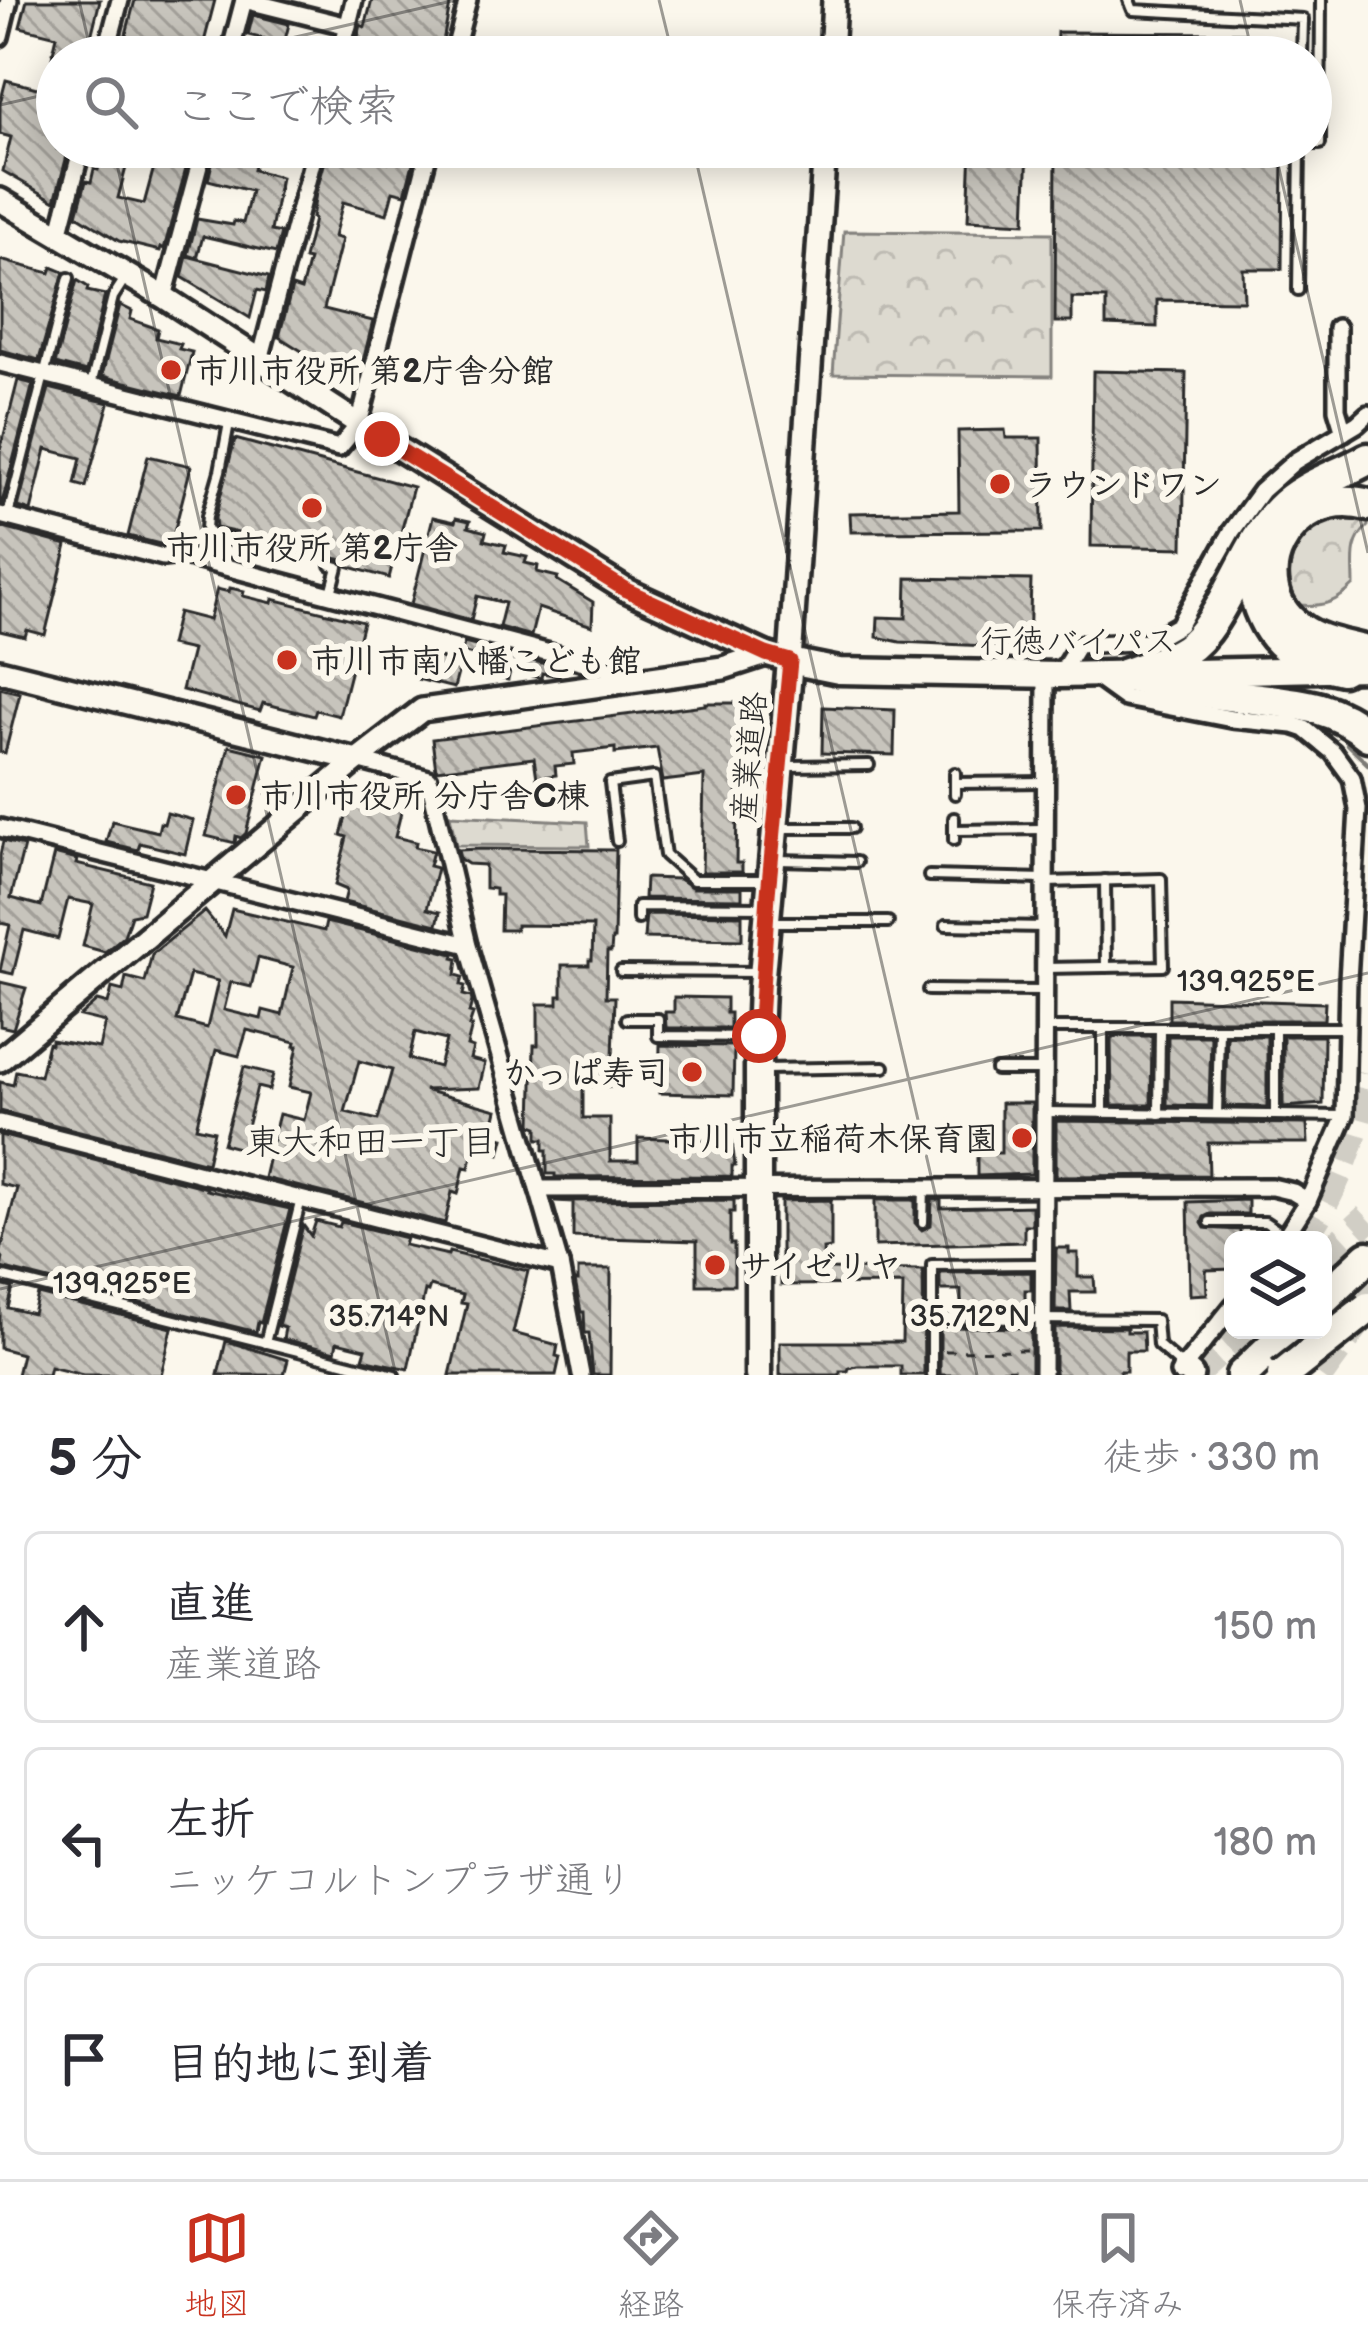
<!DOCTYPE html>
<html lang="ja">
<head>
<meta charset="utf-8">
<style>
  body { margin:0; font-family:"Balsamiq Sans","Klee One",sans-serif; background:#f2f2f3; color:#2b2b33 }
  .controls { position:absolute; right:36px; bottom:36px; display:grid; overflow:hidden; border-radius:18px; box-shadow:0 6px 30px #0003 }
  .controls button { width:108px; height:108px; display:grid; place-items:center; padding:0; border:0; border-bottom:3px solid #e1e1e2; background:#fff; color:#2b2b33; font:60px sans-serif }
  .stop { position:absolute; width:36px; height:36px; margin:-27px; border:9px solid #c8321e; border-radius:50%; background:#fff }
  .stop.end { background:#c8321e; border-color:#fff; box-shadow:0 3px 12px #0008 }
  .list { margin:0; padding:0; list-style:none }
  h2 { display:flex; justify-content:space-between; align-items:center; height:156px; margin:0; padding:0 48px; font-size:51px }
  h2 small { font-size:39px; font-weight:400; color:#7c7c81 }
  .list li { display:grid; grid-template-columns:78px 1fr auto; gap:36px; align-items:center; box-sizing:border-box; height:192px; margin:0 24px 24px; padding:0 24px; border:3px solid #e1e1e2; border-radius:18px }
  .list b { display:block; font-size:45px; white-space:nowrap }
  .list p { margin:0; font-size:39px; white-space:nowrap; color:#7c7c81 }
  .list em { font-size:39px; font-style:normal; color:#7c7c81 }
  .icon { flex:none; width:66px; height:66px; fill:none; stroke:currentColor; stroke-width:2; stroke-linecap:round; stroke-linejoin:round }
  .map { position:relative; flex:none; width:1368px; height:1375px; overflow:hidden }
  .search { position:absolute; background:#fff; box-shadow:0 6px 30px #0003; left:36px; right:36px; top:36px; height:132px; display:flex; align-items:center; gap:30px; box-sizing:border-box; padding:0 42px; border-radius:66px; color:#7c7c81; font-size:45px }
  .sheet { height:804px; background:#fff }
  nav { display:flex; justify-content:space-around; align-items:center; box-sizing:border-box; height:168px; border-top:3px solid #e1e1e2; background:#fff; font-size:33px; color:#7c7c81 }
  nav a { display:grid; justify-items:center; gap:6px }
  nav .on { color:#c8321e }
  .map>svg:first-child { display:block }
  .forest { fill:url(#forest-crowns); stroke:#84827e; stroke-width:3 }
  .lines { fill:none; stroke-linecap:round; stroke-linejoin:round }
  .stream { stroke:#7b7a75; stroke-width:4.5 }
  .building { fill:url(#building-back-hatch); stroke:#2b2b2b; stroke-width:3; fill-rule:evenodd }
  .highway-tunnel { stroke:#d1cec5; stroke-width:30; stroke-dasharray:30 15; stroke-linecap:butt }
  .lane-casing { stroke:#2b2b2b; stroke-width:16 }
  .street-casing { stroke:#2b2b2b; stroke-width:24 }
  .secondary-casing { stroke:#2b2b2b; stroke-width:30 }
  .primary-casing { stroke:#2b2b2b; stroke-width:33 }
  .highway-casing { stroke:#2b2b2b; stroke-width:39 }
  .path { stroke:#2b2b2b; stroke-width:3; stroke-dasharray:9 9; stroke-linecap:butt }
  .lane { stroke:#fbf7ec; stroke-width:8 }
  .street { stroke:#fbf7ec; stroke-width:15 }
  .secondary { stroke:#fbf7ec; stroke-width:21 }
  .primary { stroke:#fbf7ec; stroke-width:24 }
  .highway { stroke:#fbf7ec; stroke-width:30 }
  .highway-bridge-casing { stroke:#2b2b2b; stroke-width:39; stroke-linecap:butt }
  .highway-bridge { stroke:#fbf7ec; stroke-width:30 }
  .route { stroke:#c8321e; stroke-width:15 }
  .ticks { fill:none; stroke:#2b2b2b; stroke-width:3; stroke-opacity:0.45 }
  .poi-dot { fill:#c8321e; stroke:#fbf7ec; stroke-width:4.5 }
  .labels { text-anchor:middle; stroke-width:12; stroke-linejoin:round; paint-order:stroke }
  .poi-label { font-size:33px; font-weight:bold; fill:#2b2b2b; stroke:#fbf7ec; text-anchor:start }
  .street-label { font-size:33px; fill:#2b2b2b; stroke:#fbf7ec }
  .neighbourhood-label { font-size:36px; fill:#2b2b2b; stroke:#fbf7ec }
  .ticks-label { font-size:30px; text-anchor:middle; fill:#2b2b2b; stroke:#fbf7ec; stroke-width:12; stroke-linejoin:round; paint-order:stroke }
</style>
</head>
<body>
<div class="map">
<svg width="1368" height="1375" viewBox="0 0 1368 1375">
  <defs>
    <pattern id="forest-crowns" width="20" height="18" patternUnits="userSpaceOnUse" patternTransform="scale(3)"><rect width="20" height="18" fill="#dddad0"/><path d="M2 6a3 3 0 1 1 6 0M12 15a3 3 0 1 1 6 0" fill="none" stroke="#bebbb3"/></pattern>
    <pattern id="building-back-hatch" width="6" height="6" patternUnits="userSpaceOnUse" patternTransform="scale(3)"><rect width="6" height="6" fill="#c7c4bc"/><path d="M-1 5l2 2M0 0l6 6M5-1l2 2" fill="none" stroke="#a29f99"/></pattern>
  </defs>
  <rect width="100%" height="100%" fill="#fbf7ec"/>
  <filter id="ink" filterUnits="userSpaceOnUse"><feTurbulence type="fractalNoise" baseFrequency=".00833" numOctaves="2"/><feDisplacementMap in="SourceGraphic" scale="24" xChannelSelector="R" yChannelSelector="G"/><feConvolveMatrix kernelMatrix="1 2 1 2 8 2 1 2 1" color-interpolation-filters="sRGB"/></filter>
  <g filter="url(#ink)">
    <!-- forest -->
    <g class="forest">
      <path d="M844 231 1052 233V376L833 374Z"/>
      <path d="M1334 515 1368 516V526C1349 543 1354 562 1354 585 1337 602 1324 607 1300 605 1276 574 1297 525 1334 515Z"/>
      <path d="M450 815 587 822 589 846 456 845Z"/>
    </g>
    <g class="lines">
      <!-- stream -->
      <path class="stream" d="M1347 744 1368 764"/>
    </g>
    <!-- building -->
    <g class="building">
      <path d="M27 0H100L86 57H52L57 36 20 27Z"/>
      <path d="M135 0H215L204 42 218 45 214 57H199L159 47 156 57H120Z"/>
      <path d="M372 0H430L450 5 440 57H353L361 25 365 27Z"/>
      <path d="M253 15 289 24 284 44 248 35Z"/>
      <path d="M1057 32 1243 33 1242 57H1056Z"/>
      <path d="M6 80 53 92 47 116 57 121V149L68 152 55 201 3 171 11 137 0 134V103Z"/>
      <path d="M104 147H126L123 158 128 160 118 198 144 204 154 167H157L160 157 178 162 182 147H192L164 249 161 247 160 251 119 241 77 215 86 181 91 182 94 169 98 170Z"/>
      <path d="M216 147H258L253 170 281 177 271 231 281 233 276 253 203 236 197 258 188 255 197 219 233 225 234 221 243 223 251 191 208 180Z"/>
      <path d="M339 147H364L362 155 388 162 391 150 415 156 405 194 393 191 387 214 343 202 334 237 342 239 324 309 373 321 357 385 279 337 292 287 301 290 309 260 304 259 314 219 312 218 316 193 327 154 337 157Z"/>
      <path d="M971 147H1028L1025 223 968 220Z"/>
      <path d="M1056 147H1283L1282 269H1243L1244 301 1157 300V327L1106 325V299L1072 298V322H1055Z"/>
      <path d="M187 256 269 277 266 292 257 290 250 318 182 277Z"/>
      <path d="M0 260 50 273 52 267 64 272 39 360 0 350Z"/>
      <path d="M77 280 88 287 87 291 105 295 86 372 55 364Z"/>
      <path d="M120 305 132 311 130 319 158 329 156 338 181 344 179 349 192 352 181 396 102 376Z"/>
      <path d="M1093 371 1186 373 1183 548 1091 546Z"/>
      <path d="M18 380 33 384 2 503H0V451Z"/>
      <path d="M49 388 109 403 86 487 75 484 81 458 46 449 31 511 18 507Z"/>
      <path d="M1005 430 1006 438H1041L1042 531 851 532 850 513 959 511 958 431Z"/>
      <path d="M235 439 413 487 389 578 346 566 340 559 330 557 324 560 244 538 238 533 216 528 215 518Z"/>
      <path d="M148 456 191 466 171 544 164 545 128 536Z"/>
      <path d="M433 517 455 522 456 518 470 521 468 527 486 532 484 540 506 545 504 552 527 557 525 563 538 566 537 572 558 577 557 580 593 602 592 626 538 608 531 636 499 627 505 603 477 596 471 620 411 604Z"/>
      <path d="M0 527 67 545 45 635 27 630 25 637 0 631Z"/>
      <path d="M907 578 1031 580 1029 648 900 642 877 637 878 617 906 618Z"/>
      <path d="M230 588 244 591 243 596 272 603 273 599 363 622 339 716 316 710 314 716 263 703 260 711 182 690 192 650 170 645 178 612 209 620 217 589 229 592Z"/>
      <path d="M464 643 561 668 559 676 542 673 541 678 510 671 508 680 493 677 494 672 488 670 490 660 462 652Z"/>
      <path d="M423 655 461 662 454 688 417 679Z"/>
      <path d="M0 688 20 693 5 753 0 752Z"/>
      <path d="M705 703H739L736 863H742V872H702L704 776 663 781 657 748 615 753V748L573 753 574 764 555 766 556 775 537 778 534 758 436 770 432 739 705 705Z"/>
      <path d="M823 707 895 710 894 755 822 753Z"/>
      <path d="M229 746 266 755 246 833 241 838 236 836 235 843 206 836Z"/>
      <path d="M376 785 406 792 395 837 416 842 415 847 433 851 429 866 437 868 427 909 440 912 437 925 344 902 347 890 335 885 347 837 341 835 352 795 372 800Z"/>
      <path d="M167 813 193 820 185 854 140 843 138 850 106 842 112 821 158 832 160 823 164 824Z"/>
      <path d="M3 841 24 846 11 898 41 906 54 854 77 860 76 864 150 882 142 913 131 915 124 936 105 952 83 946 93 904 68 899 58 939 24 930 13 974 0 971 10 925 0 923V855Z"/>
      <path d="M480 849 616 850 614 939H612L611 952H607L606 997H615L612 1087 583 1086V1118H610V1161H638V1138L732 1141 735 1166H732V1176L555 1177V1174H547V1150H544V1139H538V1127L532 1125 534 1045H538V1004H558V996H562V965H589V960H592L593 926 516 925V930H500L501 895H495V889L485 888V865L468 864 460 859 458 850Z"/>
      <path d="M645 878 679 879 693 888H742V899L644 898Z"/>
      <path d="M232 909 324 931 326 922 454 954 453 958 458 959 456 975 463 977 461 985 465 986 463 995 471 997 472 1001 469 1013 473 1014 469 1026H472L467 1046 473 1048 470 1059 485 1063 479 1088 424 1090 497 1110 491 1135 504 1138 500 1154 474 1148 469 1168 464 1167 458 1194 452 1192 445 1223 264 1178 269 1156 223 1144 244 1067 273 1074 269 1090 257 1087 245 1135 272 1141 279 1114 304 1120 311 1092 289 1087 298 1046H295L296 1042 247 1030 239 1056 216 1050 196 1127 214 1131 207 1163 0 1111V1082L13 1085 16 1071 40 1076 48 1043 51 1044V1040L99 1048 105 1022 80 1016 97 1001 108 1004 112 988 123 991 126 977 145 982 152 954 205 911 225 936ZM258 958 293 967 282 1015 263 1010 261 1019 224 1010 231 982 251 987ZM190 974 218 981 207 1028 177 1020ZM415 1032 446 1040 439 1067 409 1059ZM359 1061 392 1070 378 1120 345 1112Z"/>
      <path d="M646 914 742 915V940L644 938Z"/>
      <path d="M0 982 26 988 13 1029 0 1026Z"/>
      <path d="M674 997 726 998V1013H730V1028H666L665 1012H674Z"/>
      <path d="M1169 998 1325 1003 1324 1020H1169Z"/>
      <path d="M1118 1036H1152L1151 1105H1112L1111 1038Z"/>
      <path d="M1168 1036H1211L1209 1106 1167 1105Z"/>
      <path d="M1227 1036H1267V1107L1225 1106Z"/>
      <path d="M1283 1036H1324L1323 1104 1283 1107Z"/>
      <path d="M660 1045 734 1046 733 1095 659 1093Z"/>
      <path d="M1001 1103H1032V1174L977 1176V1153H1001Z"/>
      <path d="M1056 1121 1307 1124 1308 1143H1208L1209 1175 1056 1176Z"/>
      <path d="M0 1135 207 1188 206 1190 290 1209 261 1323 258 1322 256 1332 1 1268 3 1258 0 1254 17 1188 0 1184Z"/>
      <path d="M734 1200V1212H730V1244H734V1285H697V1241L573 1237V1202L555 1201Z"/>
      <path d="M831 1200V1248L823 1249 824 1269 923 1270 924 1375H901V1366H857L849 1368 848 1371H840V1375H780V1342H902L903 1284 781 1285V1201Z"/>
      <path d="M875 1200H915V1223L922 1230 931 1225 932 1200H941V1208L1032 1206V1225H1024V1242L875 1246Z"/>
      <path d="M1248 1200V1214H1210L1204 1217 1202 1223 1205 1228 1240 1230V1240H1233V1269L1206 1270 1207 1294 1190 1295 1188 1202Z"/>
      <path d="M316 1221 339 1227 341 1222 406 1238 404 1245 448 1255 449 1252 528 1271 513 1333 558 1345 556 1356 560 1357 556 1375H450L467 1304 461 1303 463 1295 430 1286 428 1292 425 1291 408 1369 363 1359 366 1349 337 1342 335 1352 283 1339 285 1328 278 1326 303 1225 311 1236Z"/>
      <path d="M1056 1248H1069V1253H1078V1277H1094L1095 1292H1070L1071 1311H1055Z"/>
      <path d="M578 1269H611L610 1375H593L589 1333H585L584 1312H581L575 1281H578Z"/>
      <path d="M1031 1272V1290H1025V1311L961 1310V1290H940V1273Z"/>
      <path d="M0 1285 13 1288 8 1308 33 1314 38 1294 172 1328 161 1375H83L50 1367 48 1375H17L22 1354 0 1348Z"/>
      <path d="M962 1327 1031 1328V1375H1013V1369L985 1371V1375H940V1328Z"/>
      <path d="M1055 1327 1127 1328V1332H1143L1144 1351H1126V1371H1120V1375H1055Z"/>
      <path d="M226 1341 288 1360 284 1375H218Z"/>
    </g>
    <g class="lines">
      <!-- highway-tunnel -->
      <g class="highway-tunnel">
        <path d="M1301 1240C1335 1192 1356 1131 1368 1073"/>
        <path d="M1323 1259 1368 1218"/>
        <path d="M1323 1323 1368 1281"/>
        <path d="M1192 1375 1243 1330"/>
        <path d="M1268 1375 1315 1330"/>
        <path d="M1319 1375 1361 1317"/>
      </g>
      <!-- lane casing -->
      <g class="lane-casing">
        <g id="lane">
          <path d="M1129 0 1133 10 1303 19 1302 57"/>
          <path d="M1311 144H1320L1321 0"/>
          <path d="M1298 290 1300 147"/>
          <path d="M91 385 113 297 124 280"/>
          <path d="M229 423 220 471 207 516 206 528 211 535 236 541"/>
          <path d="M8 515 69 278"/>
          <path d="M331 565 338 567 331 593"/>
          <path d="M788 766 869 765"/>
          <path d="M955 773V794"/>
          <path d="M955 783 1044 782"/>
          <path d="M782 828H851"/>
          <path d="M954 830 1042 829"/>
          <path d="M954 840V818"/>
          <path d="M617 841 610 783 654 777 665 855 693 880H767"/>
          <path d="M778 860 856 862"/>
          <path d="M929 876 1046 879"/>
          <path d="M1105 880 1106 967"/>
          <path d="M638 919V906L765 907"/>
          <path d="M773 922H888"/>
          <path d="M946 925 1045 927"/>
          <path d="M1045 968 1163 966 1161 879 1046 882"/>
          <path d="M621 971 760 972"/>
          <path d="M928 990 1044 991"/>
          <path d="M627 1019H658V1036L757 1037"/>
          <path d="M1045 1028H1345"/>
          <path d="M765 1069 884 1067"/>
          <path d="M996 1070H1043"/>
          <path d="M1046 1112 1343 1116"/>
          <path d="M1103 1113V1028"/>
          <path d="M1159 1114 1160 1028"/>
          <path d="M1217 1114 1219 1028"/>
          <path d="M1275 1115V1028"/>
          <path d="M923 1222 924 1188"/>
          <path d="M1210 1222H1265L1286 1236"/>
          <path d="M0 1276 394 1375"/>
          <path d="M932 1318 1156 1320 1158 1345 1182 1366"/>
          <path d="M265 1343 301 1199"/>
          <path d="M932 1375V1265L1042 1264"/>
        </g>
      </g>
      <!-- street casing -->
      <g class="street-casing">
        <g id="street">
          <path d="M244 0 348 26"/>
          <path d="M0 37 9 0"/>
          <path d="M105 57 120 0"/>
          <path d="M229 57 244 0"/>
          <path d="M340 57 354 0"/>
          <path d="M453 57 468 0"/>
          <path d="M59 235 82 147"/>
          <path d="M164 297 204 147"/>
          <path d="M1337 328V409L1344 432"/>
          <path d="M260 360 316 147"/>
          <path d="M0 363 339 448 359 424 430 147"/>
          <path d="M0 515 163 557 180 555 614 670 617 682"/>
          <path d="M1060 675 1078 645 1151 641 1179 625 1232 531 1261 491 1295 461 1357 424 1368 414"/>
          <path d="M1093 675 1125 698 1232 719 1293 725 1305 729 1333 752 1352 778 1358 809 1348 980 1345 1116 1308 1201 1283 1240"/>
          <path d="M357 760 429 779 468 945 560 1265 581 1375"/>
          <path d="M0 828 468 945"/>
          <path d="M0 1123 560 1265"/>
          <path d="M538 1189 1272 1187 1293 1192 1308 1201"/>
          <path d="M1179 1373 1233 1306"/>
          <path d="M1043 1375 1046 675"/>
        </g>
      </g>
      <!-- secondary casing -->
      <g class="secondary-casing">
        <g id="secondary">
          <path d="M831 57 834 0"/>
          <path d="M0 200 164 297 359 424 626 590 766 654 790 661 825 147"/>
          <path d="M0 671 357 760"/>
          <path d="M0 1060 357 760 422 710 723 668 766 654"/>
          <path d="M1184 1368 1192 1375"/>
        </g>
      </g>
      <!-- primary casing -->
      <g class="primary-casing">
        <path id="primary" d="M758 1375V1065L761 987 790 661 839 671 1060 675 1368 668"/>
      </g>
      <!-- highway casing -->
      <g class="highway-casing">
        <g id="highway">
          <path d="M1368 505C1288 483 1233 587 1305 632 1323 643 1347 647 1368 652"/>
          <path d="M1252 580C1262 637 1287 658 1342 669"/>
          <path d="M1124 675C1144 667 1167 662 1185 650 1222 627 1244 546 1279 510 1303 485 1338 476 1368 459"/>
          <path d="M1124 675C1163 685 1204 693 1244 697 1290 703 1331 703 1368 735"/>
          <path d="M1323 1299 1368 1257"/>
          <path d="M1242 1375 1289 1330"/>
        </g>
      </g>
      <!-- path -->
      <path class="path" d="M945 1351 1026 1350"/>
      <!-- lane -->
      <use href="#lane" class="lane"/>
      <!-- street -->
      <use href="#street" class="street"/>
      <!-- secondary -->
      <use href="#secondary" class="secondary"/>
      <!-- primary -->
      <use href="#primary" class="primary"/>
      <!-- highway -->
      <use href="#highway" class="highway"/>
      <!-- highway-bridge casing -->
      <g class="highway-bridge-casing">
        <path id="highway-bridge" d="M1283 1375 1368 1308"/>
      </g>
      <!-- highway-bridge -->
      <use href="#highway-bridge" class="highway-bridge"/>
    </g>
  </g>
  <g class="lines" filter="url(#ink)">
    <!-- route -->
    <path class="route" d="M382 439 626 590 766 654 790 661 768 894 759 1036"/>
  </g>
  <!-- ticks -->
  <path class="ticks" d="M79 0 92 57M659 0 673 57M1240 0 1253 57M209 57 456 0M0 105 57 92M113 147 396 1375M693 147 977 1375M1274 147 1368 553M0 1289 1368 973"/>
  <!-- markers -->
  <g class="poi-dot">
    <circle cx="171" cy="370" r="12"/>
    <circle cx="1000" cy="484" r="12"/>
    <circle cx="312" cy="508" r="12"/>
    <circle cx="287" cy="660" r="12"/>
    <circle cx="236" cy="795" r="12"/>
    <circle cx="692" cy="1072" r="12"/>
    <circle cx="1022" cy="1138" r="12"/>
    <circle cx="715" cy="1265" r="12"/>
  </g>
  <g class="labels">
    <!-- poi labels -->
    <g class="poi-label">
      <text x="195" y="382">市川市役所 第2庁舎分館</text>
      <text x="1024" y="496">ラウンドワン</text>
      <text x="312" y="559" text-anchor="middle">市川市役所 第2庁舎</text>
      <text x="311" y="672">市川市南八幡こども館</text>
      <text x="260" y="807">市川市役所 分庁舎C棟</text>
      <text x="668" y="1084" text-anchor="end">かっぱ寿司</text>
      <text x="998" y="1150" text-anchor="end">市川市立稲荷木保育園</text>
      <text x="739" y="1277">サイゼリヤ</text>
    </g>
    <!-- street labels -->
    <g class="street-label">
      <text x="1078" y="652">行徳バイパス</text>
      <text transform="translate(748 757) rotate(-85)" y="12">産業道路</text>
    </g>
    <!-- neighbourhood labels -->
    <g class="neighbourhood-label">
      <text x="371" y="1154">東大和田一丁目</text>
    </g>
  </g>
  <g class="ticks-label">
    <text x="1246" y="991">139.925°E</text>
    <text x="122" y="1293">139.925°E</text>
    <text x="389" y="1326">35.714°N</text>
    <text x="970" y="1326">35.712°N</text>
  </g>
</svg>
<div class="controls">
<button><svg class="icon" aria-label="layers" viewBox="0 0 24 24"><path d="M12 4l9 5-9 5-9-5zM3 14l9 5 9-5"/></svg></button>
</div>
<div class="stop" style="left:759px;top:1036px"></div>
<div class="stop end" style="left:382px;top:439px"></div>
<div class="search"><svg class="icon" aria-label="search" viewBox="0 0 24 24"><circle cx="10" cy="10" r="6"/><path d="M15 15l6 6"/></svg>ここで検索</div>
</div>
<section class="sheet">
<h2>5 分<small>徒歩 · 330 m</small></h2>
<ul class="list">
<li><svg class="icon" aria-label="ahead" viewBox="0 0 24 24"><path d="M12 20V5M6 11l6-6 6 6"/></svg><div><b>直進</b><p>産業道路</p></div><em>150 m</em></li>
<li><svg class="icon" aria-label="left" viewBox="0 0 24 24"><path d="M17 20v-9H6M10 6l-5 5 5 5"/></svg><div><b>左折</b><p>ニッケコルトンプラザ通り</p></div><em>180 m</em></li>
<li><svg class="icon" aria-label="arrive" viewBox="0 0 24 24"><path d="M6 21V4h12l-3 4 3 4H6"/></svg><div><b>目的地に到着</b></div></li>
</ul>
</section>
<nav>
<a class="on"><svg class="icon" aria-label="map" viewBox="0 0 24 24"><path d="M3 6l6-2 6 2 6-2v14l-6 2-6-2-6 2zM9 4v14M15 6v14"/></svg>地図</a>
<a><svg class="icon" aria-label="directions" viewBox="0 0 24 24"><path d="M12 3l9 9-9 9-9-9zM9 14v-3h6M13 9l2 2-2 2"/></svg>経路</a>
<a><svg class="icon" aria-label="saved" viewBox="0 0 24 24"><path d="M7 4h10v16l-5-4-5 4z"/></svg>保存済み</a>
</nav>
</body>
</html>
